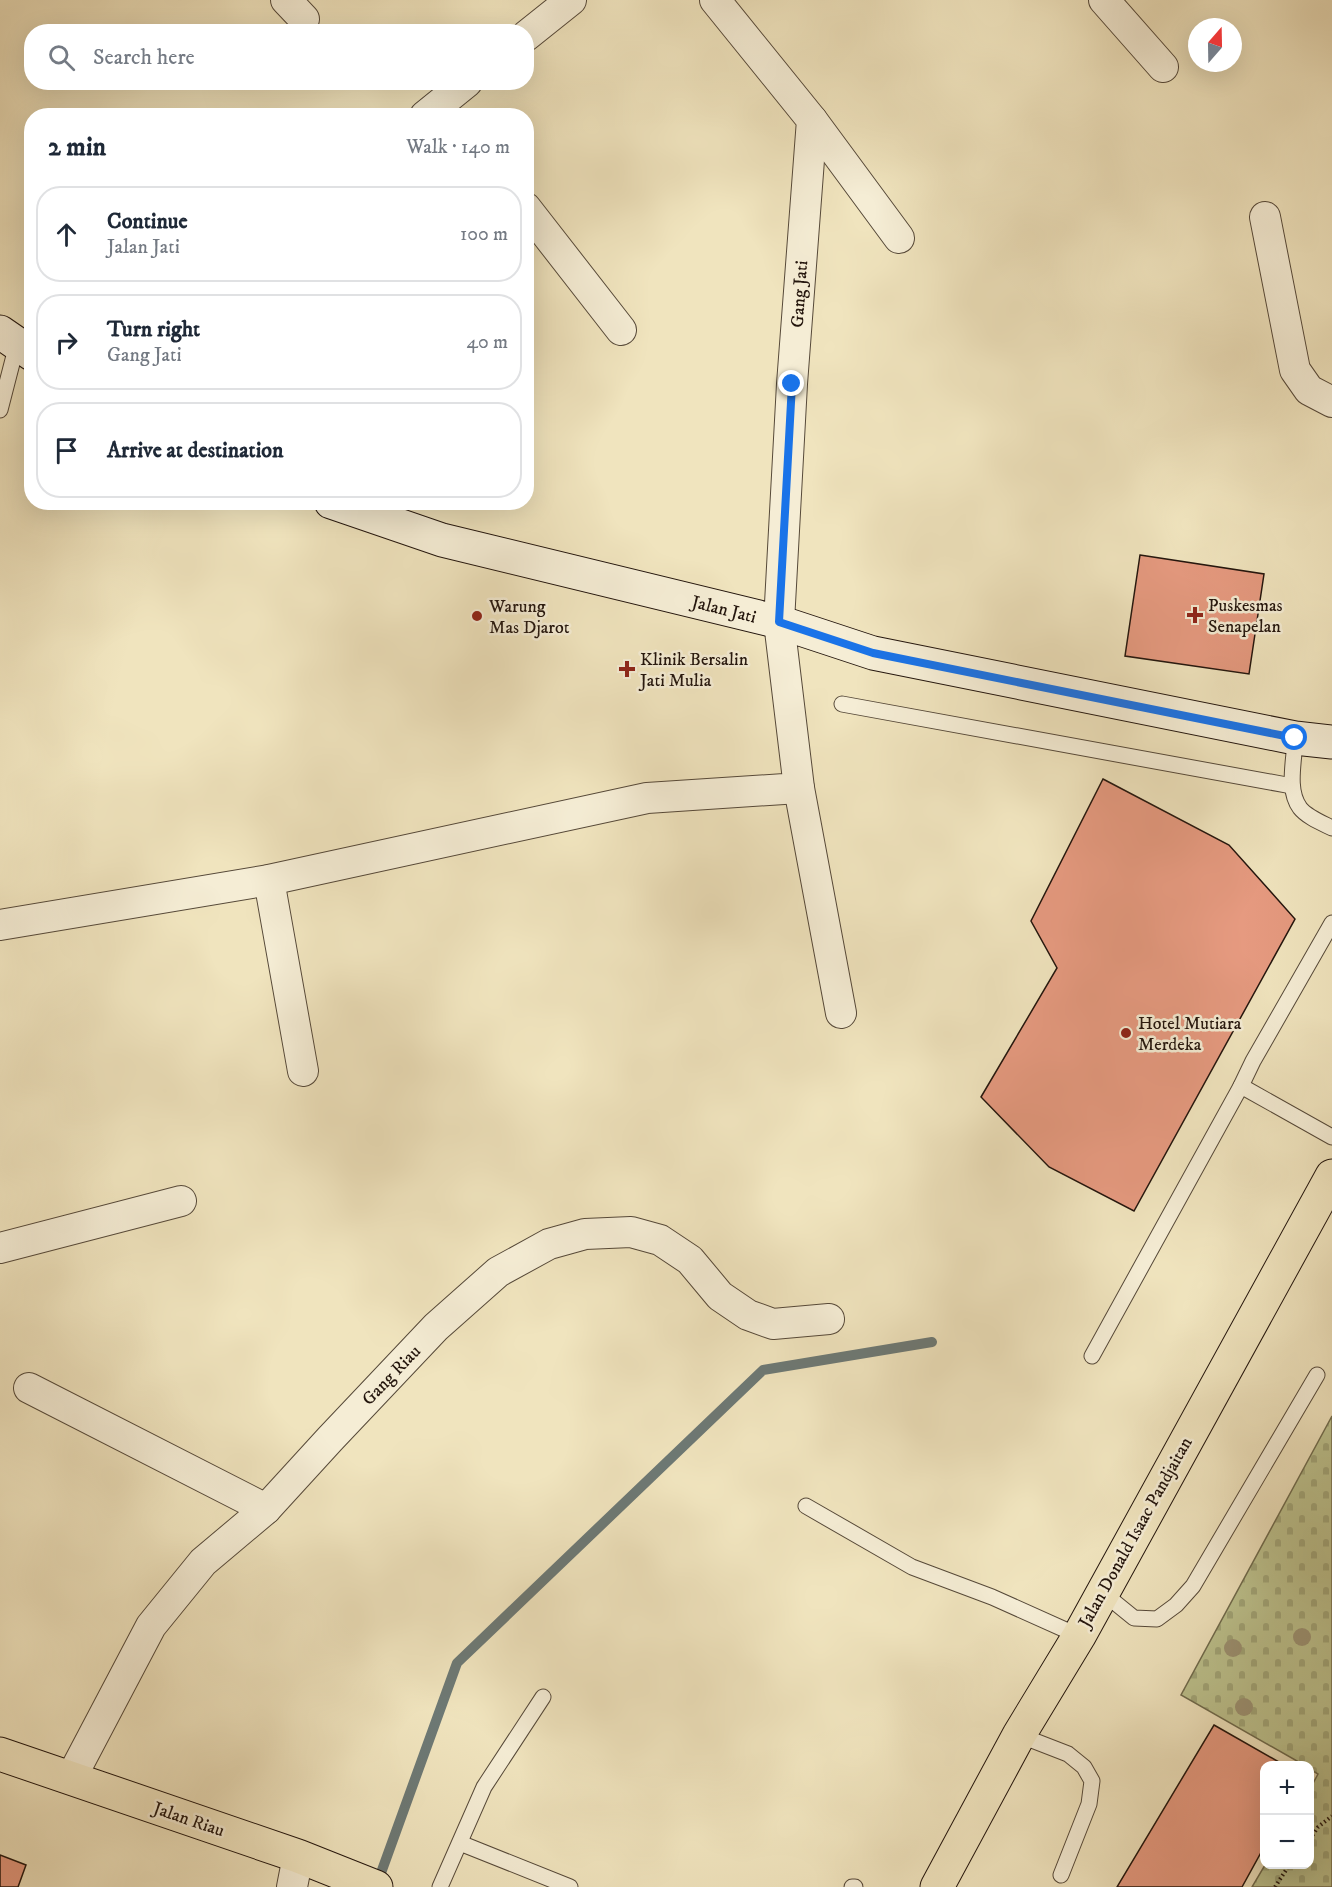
<!DOCTYPE html>
<html lang="en">
<head>
<meta charset="utf-8">
<style>
  body { margin:0; font-family:"IM FELL DW Pica",serif; background:#f2f2f3; color:#1f2937 }
  .controls { position:absolute; right:18px; bottom:18px; display:grid; overflow:hidden; border-radius:12px; box-shadow:0 6px 24px #0002 }
  .controls button { width:54px; height:54px; display:grid; place-items:center; padding:0; border:0; border-bottom:2px solid #e0e1e3; background:#fff; color:#1f2937; font:30px sans-serif }
  .compass { position:absolute; left:1188px; top:18px; width:54px; height:54px; border-radius:50%; background:#fff; box-shadow:0 6px 24px #0002; rotate:20deg }
  .stop { position:absolute; width:18px; height:18px; margin:-14px; border:4px solid #1a73e8; border-radius:50%; background:#fff }
  .stop.end { background:#1a73e8; border-color:#fff; box-shadow:0 2px 6px #0008 }
  .list { margin:0; padding:0; list-style:none }
  h2 { display:flex; justify-content:space-between; align-items:center; height:78px; margin:0; padding:0 24px; font-size:26px }
  h2 small { font-size:20px; font-weight:400; color:#747a83 }
  .list li { display:grid; grid-template-columns:39px 1fr auto; gap:18px; align-items:center; box-sizing:border-box; height:96px; margin:0 12px 12px; padding:0 12px; border:2px solid #e0e1e3; border-radius:24px }
  .list b { display:block; font-size:22px; white-space:nowrap }
  .list p { margin:0; font-size:20px; white-space:nowrap; color:#747a83 }
  .list em { font-size:20px; font-style:normal; color:#747a83 }
  .icon { flex:none; width:33px; height:33px; fill:none; stroke:currentColor; stroke-width:2; stroke-linecap:round; stroke-linejoin:round }
  .map { position:relative; flex:none; width:1332px; height:1887px; overflow:hidden }
  .search { position:absolute; background:#fff; box-shadow:0 6px 24px #0002; left:24px; top:24px; width:510px; height:66px; display:flex; align-items:center; gap:15px; box-sizing:border-box; padding:0 21px; border-radius:24px; color:#747a83; font-size:22px }
  .panel { position:absolute; background:#fff; box-shadow:0 6px 24px #0002; left:24px; top:108px; width:510px; height:402px; border-radius:24px }
  .map>svg:first-child { display:block }
  .cemetery { fill:url(#cemetery-stones); stroke:#706c4e; stroke-width:1.5 }
  .lines { fill:none; stroke-linecap:round; stroke-linejoin:round }
  .stream { stroke:#6d7975; stroke-width:10 }
  .building { fill:#e69a80; stroke:#23150d; stroke-width:1.5 }
  .service-casing { stroke:#564939; stroke-width:17 }
  .minor-casing { stroke:#564939; stroke-width:32 }
  .secondary-casing { stroke:#23150d; stroke-width:35 }
  .primary-casing { stroke:#23150d; stroke-width:35 }
  .path { stroke:#23150d; stroke-width:4; stroke-dasharray:1.5 3; stroke-linecap:butt }
  .service { stroke:#f5edd5; stroke-width:15 }
  .minor { stroke:#f5edd5; stroke-width:30 }
  .secondary { stroke:#f5edd5; stroke-width:33 }
  .primary { stroke:#f0e4be; stroke-width:33 }
  .tree { fill:#9d9475 }
  .route { stroke:#1a73e8; stroke-width:8 }
  .poi-dot { fill:#8f2418; stroke:#f5edd5; stroke-width:2 }
  .labels { text-anchor:middle; stroke-width:5; stroke-linejoin:round; paint-order:stroke }
  .street-label { font-size:18px; fill:#23150d; stroke:#f5edd5 }
  .poi-label { font-size:18px; fill:#23150d; stroke:#f5edd5; text-anchor:start }
</style>
</head>
<body>
<div class="map">
<svg width="1332" height="1887" viewBox="0 0 1332 1887">
  <defs>
    <pattern id="cemetery-stones" width="16" height="16" patternUnits="userSpaceOnUse" patternTransform="scale(1.5)"><rect width="16" height="16" fill="#bdc38f"/><path d="M2 7V4a2 2 0 0 1 4 0v3zM10 15v-3a2 2 0 0 1 4 0v3z" fill="#a2a77a"/></pattern>
  </defs>
  <rect width="100%" height="100%" fill="#f0e4be"/>
  <filter id="stains"><feTurbulence type="fractalNoise" baseFrequency=".00333" numOctaves="4"/><feColorMatrix values="0 0 0 0 .2 0 0 0 0 .09 0 0 0 0 .02 0 0 0 .5 -.17"/></filter>
  <radialGradient id="worn" r=".72"><stop offset=".6" stop-color="#630" stop-opacity="0"/><stop offset="1" stop-color="#630" stop-opacity=".3"/></radialGradient>
  <!-- cemetery -->
  <path class="cemetery" d="M1332 1416V1887H1252L1265 1865 1310 1864V1789L1318 1774 1310 1769V1766L1304 1765 1181 1695Z"/>
  <g class="lines">
    <!-- stream -->
    <path class="stream" d="M377 1884 457 1663 763 1370 932 1342"/>
  </g>
  <!-- building -->
  <g class="building">
    <path d="M1140 555 1264 574 1249 674 1125 656Z"/>
    <path d="M1103 779 1229 845 1295 919 1134 1211 1049 1167 981 1097 1057 968 1031 921Z"/>
    <path d="M1214 1725 1286 1766H1264V1847L1242 1887H1117Z"/>
    <path d="M0 1855 26 1865 18 1887H0Z"/>
  </g>
  <g class="lines">
    <!-- service casing -->
    <g class="service-casing">
      <g id="service">
        <path d="M0 410 17 344"/>
        <path d="M842 704 1292 786"/>
        <path d="M1295 738C1295 759 1286 789 1300 808 1307 817 1322 823 1332 828"/>
        <path d="M1332 923 1253 1061 1241 1086 1332 1137"/>
        <path d="M1092 1356 1241 1086"/>
        <path d="M806 1506 912 1567 992 1597 1079 1636"/>
        <path d="M1102 1592 1134 1618 1157 1619 1176 1605 1193 1586 1317 1375"/>
        <path d="M1019 1735 1068 1754 1084 1767 1092 1781 1089 1804 1061 1875"/>
        <path d="M460 1843 570 1887"/>
        <path d="M440 1887 484 1787 543 1697"/>
        <path d="M852 1887H855"/>
      </g>
    </g>
    <!-- minor casing -->
    <g class="minor-casing">
      <g id="minor">
        <path d="M286 0 304 19"/>
        <path d="M1104 0 1163 67"/>
        <path d="M526 36 571 0"/>
        <path d="M425 116 467 82"/>
        <path d="M812 120 899 238"/>
        <path d="M526 208 621 330"/>
        <path d="M1265 217 1295 370 1309 390 1332 402"/>
        <path d="M799 788 841 1013"/>
        <path d="M269 880 303 1071"/>
        <path d="M0 925 269 880 647 798 799 788 779 622 792 384 812 120 715 0"/>
        <path d="M0 1248 181 1201"/>
        <path d="M29 1388 266 1509"/>
        <path d="M71 1778 151 1626 203 1562 266 1509 330 1439 436 1327 498 1272 549 1244 585 1234 631 1232 660 1240 690 1260 720 1296 748 1315 773 1324 829 1319"/>
        <path d="M292 1887 298 1856"/>
      </g>
    </g>
    <!-- secondary casing -->
    <g class="secondary-casing">
      <g id="secondary">
        <path d="M0 332 32 354"/>
        <path d="M331 502 442 540 779 622 873 653 1295 738 1332 742"/>
      </g>
    </g>
    <!-- primary casing -->
    <g class="primary-casing">
      <g id="primary">
        <path d="M0 1754 298 1856 376 1887"/>
        <path d="M937 1887 1019 1735 1079 1636 1332 1176"/>
      </g>
    </g>
    <!-- path -->
    <g class="path">
      <path d="M1310 1839 1318 1827 1332 1816"/>
      <path d="M1275 1887 1290 1864"/>
    </g>
    <!-- service -->
    <use href="#service" class="service"/>
    <!-- minor -->
    <use href="#minor" class="minor"/>
    <!-- secondary -->
    <use href="#secondary" class="secondary"/>
    <!-- primary -->
    <use href="#primary" class="primary"/>
  </g>
  <!-- trees -->
  <g class="tree">
    <circle cx="1302" cy="1637" r="9"/>
    <circle cx="1233" cy="1648" r="9"/>
    <circle cx="1244" cy="1707" r="9"/>
  </g>
  <g class="lines">
    <!-- route -->
    <path class="route" d="M792 384 779 622 873 653 1295 738"/>
  </g>
  <!-- markers -->
  <g class="poi-dot">
    <path d="M1192 606h6v6h6v6h-6v6h-6v-6h-6v-6h6z"/>
    <circle cx="477" cy="616" r="6"/>
    <path d="M624 660h6v6h6v6h-6v6h-6v-6h-6v-6h6z"/>
    <circle cx="1126" cy="1033" r="6"/>
  </g>
  <g class="labels">
    <!-- street labels -->
    <g class="street-label">
      <text transform="translate(799 294) rotate(-86)" y="6">Gang Jati</text>
      <text transform="translate(724 609) rotate(14)" y="6">Jalan Jati</text>
      <text transform="translate(391 1375) rotate(-46)" y="6">Gang Riau</text>
      <text transform="translate(1135 1532) rotate(-61)" y="6">Jalan Donald Isaac Pandjaitan</text>
      <text transform="translate(189 1819) rotate(19)" y="6">Jalan Riau</text>
    </g>
    <!-- poi labels -->
    <g class="poi-label">
      <text x="1208" y="611">Puskesmas<tspan x="1208" dy="21">Senapelan</tspan></text>
      <text x="489" y="612">Warung<tspan x="489" dy="21">Mas Djarot</tspan></text>
      <text x="640" y="665">Klinik Bersalin<tspan x="640" dy="21">Jati Mulia</tspan></text>
      <text x="1138" y="1029">Hotel Mutiara<tspan x="1138" dy="21">Merdeka</tspan></text>
    </g>
  </g>
  <rect width="100%" height="100%" filter="url(#stains)"/>
  <rect width="100%" height="100%" fill="url(#worn)"/>
</svg>
<div class="controls">
<button>+</button>
<button>−</button>
</div>
<svg class="compass" viewBox="-18 -18 36 36"><path d="M0-13l5 13h-10z" fill="#e53935"/><path d="M0 13l5-13h-10z" fill="#747a83"/></svg>
<div class="stop" style="left:1295px;top:738px"></div>
<div class="stop end" style="left:792px;top:384px"></div>
<div class="search"><svg class="icon" aria-label="search" viewBox="0 0 24 24"><circle cx="10" cy="10" r="6"/><path d="M15 15l6 6"/></svg>Search here</div>
<section class="panel">
<h2>2 min<small>Walk · 140 m</small></h2>
<ul class="list">
<li><svg class="icon" aria-label="ahead" viewBox="0 0 24 24"><path d="M12 20V5M6 11l6-6 6 6"/></svg><div><b>Continue</b><p>Jalan Jati</p></div><em>100 m</em></li>
<li><svg class="icon" aria-label="right" viewBox="0 0 24 24"><path d="M7 20v-9h11M14 6l5 5-5 5"/></svg><div><b>Turn right</b><p>Gang Jati</p></div><em>40 m</em></li>
<li><svg class="icon" aria-label="arrive" viewBox="0 0 24 24"><path d="M6 21V4h12l-3 4 3 4H6"/></svg><div><b>Arrive at destination</b></div></li>
</ul>
</section>
</div>
</body>
</html>
